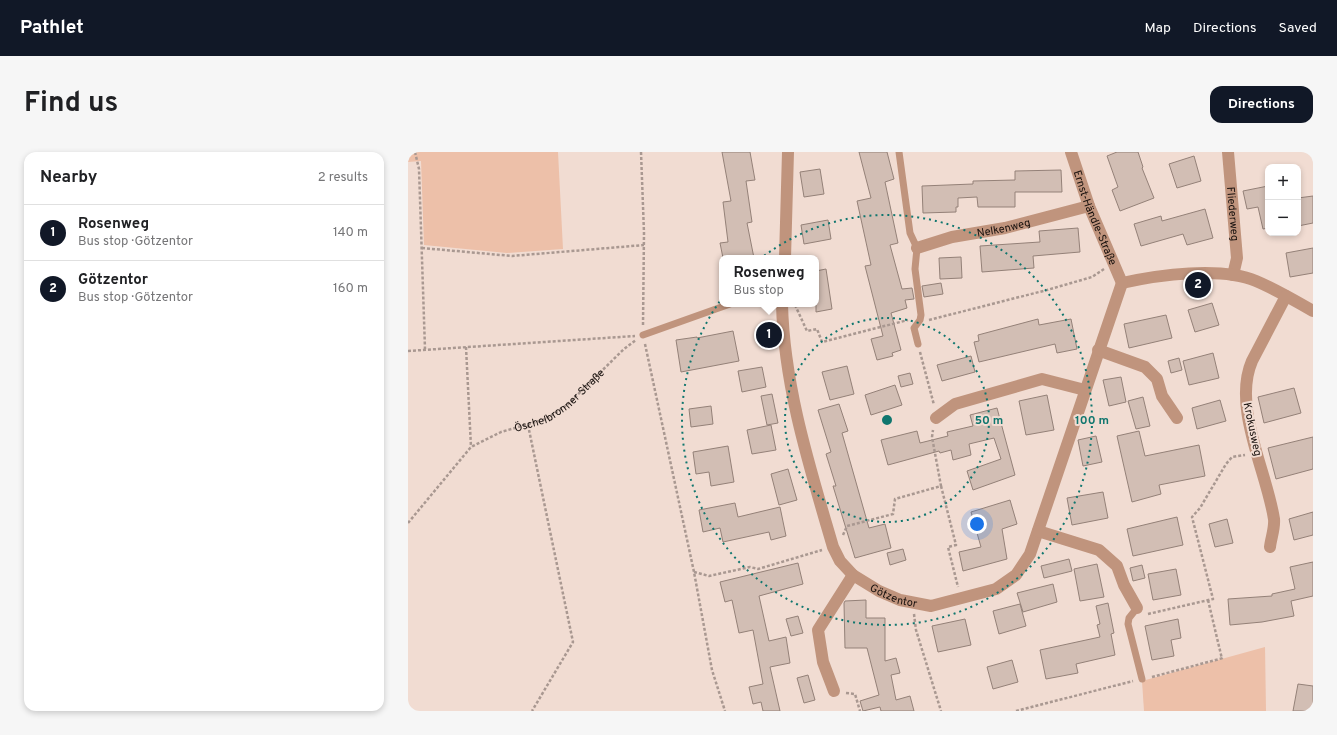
<!DOCTYPE html>
<html lang="en">
<head>
<meta charset="utf-8">
<style>
  body { margin:0; font-family:Overpass,sans-serif; background:#f6f6f6; color:#202124 }
  .controls { position:absolute; right:12px; top:12px; display:grid; overflow:hidden; border-radius:8px; box-shadow:0 2px 6px #0003 }
  .controls button { width:36px; height:36px; display:grid; place-items:center; padding:0; border:0; border-bottom:1px solid #e0e0e0; background:#fff; color:#202124; font:20px sans-serif }
  .you { position:absolute; left:569px; top:372px; width:14px; height:14px; margin:-10px; border:3px solid #fff; border-radius:50%; background:#1a73e8; box-shadow:0 0 0 6px #1a73e833 }
  .badge { display:grid; place-items:center; width:26px; height:26px; border-radius:50%; background:#111827; color:#fff; font-size:13px; font-weight:700 }
  .pin { position:absolute; translate:-50% -50%; border:2px solid #fff; box-shadow:0 1px 4px #0006 }
  .popup { position:absolute; left:311px; top:103px; width:100px; height:52px; box-sizing:border-box; display:grid; place-content:center; border-radius:8px; background:#fff; filter:drop-shadow(0 1px 3px #0005); font-size:13px; white-space:nowrap; color:#757577 }
  .popup b { font-size:15px; color:#202124 }
  .popup::after { content:''; position:absolute; left:50%; top:100%; margin-left:-8px; border:8px solid transparent; border-top-color:#fff }
  .list { margin:0; padding:0; list-style:none }
  h2 { display:flex; justify-content:space-between; align-items:center; height:52px; margin:0; padding:0 16px; font-size:17px }
  h2 small { font-size:13px; font-weight:400; color:#757577 }
  .list li { display:grid; grid-template-columns:26px 1fr auto; gap:12px; align-items:center; box-sizing:border-box; height:56px; padding:0 16px; border-top:1px solid #e0e0e0 }
  .list b { display:block; font-size:15px; white-space:nowrap }
  .list p { margin:0; font-size:13px; white-space:nowrap; color:#757577 }
  .list em { font-size:13px; font-style:normal; color:#757577 }
  .map { position:relative; flex:none; width:905px; height:559px; overflow:hidden; border-radius:12px }
  header { display:flex; align-items:center; gap:24px; box-sizing:border-box; height:56px; padding:0 20px; background:#111827; color:#fff }
  header strong { font-size:19px }
  nav { display:flex; gap:22px; margin-inline-start:auto; font-size:14px }
  .intro { display:flex; align-items:center; justify-content:space-between; box-sizing:border-box; height:96px; padding:0 24px }
  h1 { margin:0; font-size:28px }
  .button { padding:10px 18px; border-radius:12px; background:#111827; color:#fff; font-size:14px; font-weight:700 }
  main { display:flex; gap:24px; padding:0 24px }
  aside { flex:1; background:#fff; border-radius:12px; box-shadow:0 2px 6px #0003 }
  .map>svg:first-child { display:block }
  .green { fill:#edc0a9 }
  .building { fill:#d2beb4; stroke:#948178 }
  .lines { fill:none; stroke-linecap:round; stroke-linejoin:round }
  .path { stroke:#a99891; stroke-width:2.5; stroke-dasharray:3 2; stroke-linecap:butt }
  .service { stroke:#c0947d; stroke-width:7 }
  .minor { stroke:#c0947d; stroke-width:12 }
  .ring { fill:none; stroke:#0f766e; stroke-width:2; stroke-dasharray:2 4 }
  .labels { text-anchor:middle; stroke-width:4; stroke-linejoin:round; paint-order:stroke }
  .street-label { font-size:11px; fill:#17100d; stroke:#f1dcd2 }
  .centre { fill:#0f766e; stroke:#f1dcd2; stroke-width:2 }
  .ring-label { font-size:12px; text-anchor:middle; font-weight:bold; fill:#0f766e; stroke:#f1dcd2; stroke-width:4; stroke-linejoin:round; paint-order:stroke }
</style>
</head>
<body>
<header>
<strong>Pathlet</strong>
<nav><a>Map</a><a>Directions</a><a>Saved</a></nav>
</header>
<div class="intro"><h1>Find us</h1><a class="button">Directions</a></div>
<main>
<aside>
<h2>Nearby<small>2 results</small></h2>
<ul class="list">
<li><span class="badge">1</span><div><b>Rosenweg</b><p>Bus stop · Götzentor</p></div><em>140 m</em></li>
<li><span class="badge">2</span><div><b>Götzentor</b><p>Bus stop · Götzentor</p></div><em>160 m</em></li>
</ul>
</aside>
<div class="map">
<svg width="905" height="559" viewBox="0 0 905 559">
  <rect width="100%" height="100%" fill="#f1dcd2"/>
  <!-- green -->
  <g class="green">
    <path d="M0 0H150L155 97 99 101 16 93 13 9 0 10Z"/>
    <path d="M857 495 858 559H736L734 529Z"/>
  </g>
  <!-- building -->
  <g class="building">
    <path d="M314 0H342L347 28 338 29 344 70 339 71 346 106H315L312 91 320 90 315 50 323 49Z"/>
    <path d="M451 0H479L486 27 477 30 490 91 482 93 494 137 504 136 506 147 497 148 499 156 483 161 493 198 484 201 485 204 469 208 463 187 475 184 457 114 463 113 449 49 463 46Z"/>
    <path d="M709 0H730L735 15 734 16 746 46 712 59 704 38 710 35 699 4Z"/>
    <path d="M786 4 793 29 769 36 761 12Z"/>
    <path d="M412 17 416 42 396 45 392 20Z"/>
    <path d="M653 18 654 40H607V55H570L569 45 550 46V55H548V60L515 61 514 34 565 32V29L607 28V19Z"/>
    <path d="M860 34V76L855 77 850 55 839 57 835 39Z"/>
    <path d="M905 44V71L890 74V46Z"/>
    <path d="M797 57 805 86 779 93 775 82 733 94 726 72 753 64 754 69Z"/>
    <path d="M420 68 423 87 396 92 393 73Z"/>
    <path d="M670 76 672 100 625 104 626 116 574 120 572 94 632 90 631 79Z"/>
    <path d="M905 96V121L882 125 878 101Z"/>
    <path d="M553 105 554 126 532 127 531 106Z"/>
    <path d="M418 117 424 157 408 160V119Z"/>
    <path d="M533 131 535 142 516 145 514 134Z"/>
    <path d="M804 151 811 173 787 180 780 158Z"/>
    <path d="M758 163 764 186 721 196 716 172Z"/>
    <path d="M630 167 631 173 663 167 669 197 649 201 647 192 571 210 566 190 571 189 570 183Z"/>
    <path d="M325 179 331 209 273 220 268 188 289 185V186Z"/>
    <path d="M805 201 811 226 781 233 775 209Z"/>
    <path d="M563 204 567 220 534 229 529 213Z"/>
    <path d="M771 206 774 218 763 221 760 209Z"/>
    <path d="M439 214 446 242 422 248 414 220Z"/>
    <path d="M354 215 358 235 334 240 330 219Z"/>
    <path d="M502 221 505 232 493 235 490 224Z"/>
    <path d="M713 225 718 250 701 254 695 228Z"/>
    <path d="M487 233 494 253 463 263 457 243Z"/>
    <path d="M886 236 893 261 856 271 850 245Z"/>
    <path d="M364 242 370 271 359 273 353 244Z"/>
    <path d="M639 243 646 278 618 283 611 249Z"/>
    <path d="M735 245 742 274 728 277 720 249Z"/>
    <path d="M812 248 818 269 789 277 784 256Z"/>
    <path d="M431 252 440 279 434 281 461 376 477 372 483 396 447 406 425 334H428L418 302 423 300 410 258Z"/>
    <path d="M303 254 305 272 283 275 281 257Z"/>
    <path d="M589 256 607 323 565 338 559 319 593 307 586 286 561 292 563 303 545 308 543 298 532 301 531 299 480 313 473 288 509 279 512 291 540 284 539 280 565 274 562 263Z"/>
    <path d="M363 273 368 298 344 302 339 278Z"/>
    <path d="M731 279 737 304 791 293 797 324 751 333 753 342 724 350 709 284Z"/>
    <path d="M688 284 694 310 675 314 670 288Z"/>
    <path d="M905 285V317L868 327 860 296Z"/>
    <path d="M320 294 326 330 303 334 301 320 288 322 285 300Z"/>
    <path d="M380 317 389 348 371 353 363 322Z"/>
    <path d="M695 340 700 366 664 373 659 346Z"/>
    <path d="M602 348 609 372 594 377 599 407 555 419 551 400 573 395 563 360Z"/>
    <path d="M327 351 330 365 372 355 378 384 363 388 361 380 315 390 312 376 295 380 291 358Z"/>
    <path d="M905 360V383L886 388 881 367Z"/>
    <path d="M769 365 775 393 725 404 719 377Z"/>
    <path d="M819 367 825 391 807 395 801 372Z"/>
    <path d="M495 397 498 408 482 413 479 401Z"/>
    <path d="M661 407 664 419 636 426 633 414Z"/>
    <path d="M905 410V444L883 449 886 464 854 470 822 473 820 447 864 444V442L887 437 882 415Z"/>
    <path d="M390 411 395 432 351 444 361 489 378 485 382 511 362 515 372 559H355L353 550 345 552 341 535 355 532 345 478 331 481 324 448 317 450 312 430Z"/>
    <path d="M689 412 696 445 672 449 666 417Z"/>
    <path d="M734 413 737 426 725 429 722 416Z"/>
    <path d="M768 417 773 443 745 448 740 422Z"/>
    <path d="M645 432 649 450 615 460 609 441Z"/>
    <path d="M458 448V466H477V509L488 506 492 521 483 523 488 548 502 544 506 559H473L472 555 455 559 452 549 471 543 459 496H437L436 451 437 449Z"/>
    <path d="M700 451 706 481 703 482 707 503 668 512 670 521 638 527 632 498 692 485 689 473 692 472 688 454Z"/>
    <path d="M612 452 618 474 591 482 585 459Z"/>
    <path d="M390 464 395 481 383 484 378 467Z"/>
    <path d="M557 467 563 493 530 500 524 474Z"/>
    <path d="M770 467 773 486 763 488 766 504 744 508 737 474Z"/>
    <path d="M604 508 610 530 585 537 579 515Z"/>
    <path d="M400 523 407 548 396 551 389 526Z"/>
    <path d="M890 532 905 534V559H885Z"/>
  </g>
  <g class="lines">
    <!-- path -->
    <g class="path">
      <path d="M7 0 11 17 17 197"/>
      <path d="M233 0 236 81 235 173"/>
      <path d="M14 96 104 104 236 93"/>
      <path d="M387 153 399 179 409 177 414 190 500 168"/>
      <path d="M521 168 639 138 684 125 696 117"/>
      <path d="M237 192 286 420 304 518 317 559"/>
      <path d="M58 195 63 295"/>
      <path d="M0 199 227 184"/>
      <path d="M512 200 526 253"/>
      <path d="M120 273 165 490 124 559"/>
      <path d="M533 334 548 393 540 395 550 435"/>
      <path id="s1" d="M0 371 63 295 93 280 138 267 159 253 216 197 228 188"/>
      <path d="M435 383 439 374 485 362 487 347 533 334 524 285 525 278"/>
      <path d="M286 420 301 424 342 415 350 417 414 398"/>
      <path d="M800 448 814 507"/>
      <path d="M506 462 508 478 533 559"/>
      <path d="M740 462 805 447 784 365 792 356 818 312 824 305 837 303"/>
      <path d="M744 525 815 506"/>
      <path d="M438 541 447 542 452 559"/>
      <path d="M608 559 725 529"/>
    </g>
    <!-- service -->
    <g class="service">
      <path d="M491 0 502 81 509 96 507 117 513 163 512 168 506 176 510 192"/>
      <path d="M235 183 322 152"/>
      <path d="M729 456 721 466 720 472 734 527"/>
    </g>
    <!-- minor -->
    <g class="minor">
      <path id="s2" d="M663 0 681 54 714 131"/>
      <path id="s3" d="M820 0 829 106 825 123"/>
      <path id="s4" d="M509 96 544 85 597 76 681 54"/>
      <path d="M377 106 380 0"/>
      <path d="M714 131C750 123 813 114 848 129 867 137 886 148 905 159"/>
      <path id="s5" d="M374 152C376 235 402 316 425 395L432 409 445 423 471 439 492 448 523 454 588 437 608 423 622 402 714 131"/>
      <path d="M690 198 737 215 749 227 754 244 769 266"/>
      <path d="M528 266 547 252 634 227 677 238"/>
      <path d="M630 379 691 398 709 414 716 433 729 456"/>
      <path d="M862 395C863 386 867 376 866 367 859 320 824 255 844 209L878 144"/>
      <path d="M426 539 415 510 410 478 445 423"/>
    </g>
  </g>
  <!-- distance rings -->
  <g class="ring">
    <circle cx="479" cy="268" r="102"/>
    <circle cx="479" cy="268" r="205"/>
  </g>
  <g class="labels">
    <!-- street labels -->
    <g class="street-label">
      <text dy="4" stroke="none"><textPath href="#s3" startOffset="62">Fliederweg</textPath></text>
      <text dy="4" stroke="none"><textPath href="#s2" startOffset="70">Ernst-Händle-Straße</textPath></text>
      <text dy="4" stroke="none"><textPath href="#s4" startOffset="89">Nelkenweg</textPath></text>
      <text dy="4" stroke="none"><textPath href="#s1" startOffset="200">Öschelbronner Straße</textPath></text>
      <text transform="translate(845 277) rotate(78)" y="4">Krokusweg</text>
      <text dy="4" stroke="none"><textPath href="#s5" startOffset="330">Götzentor</textPath></text>
    </g>
  </g>
  <circle cx="479" cy="268" r="6" class="centre"/>
  <g class="ring-label">
    <text x="581" y="272">50 m</text>
    <text x="684" y="272">100 m</text>
  </g>
</svg>
<div class="controls">
<button>+</button>
<button>−</button>
</div>
<div class="you"></div>
<div class="pin badge" style="left:361px;top:183px">1</div>
<div class="popup"><b>Rosenweg</b>Bus stop</div>
<div class="pin badge" style="left:790px;top:133px">2</div>
</div>
</main>
</body>
</html>
